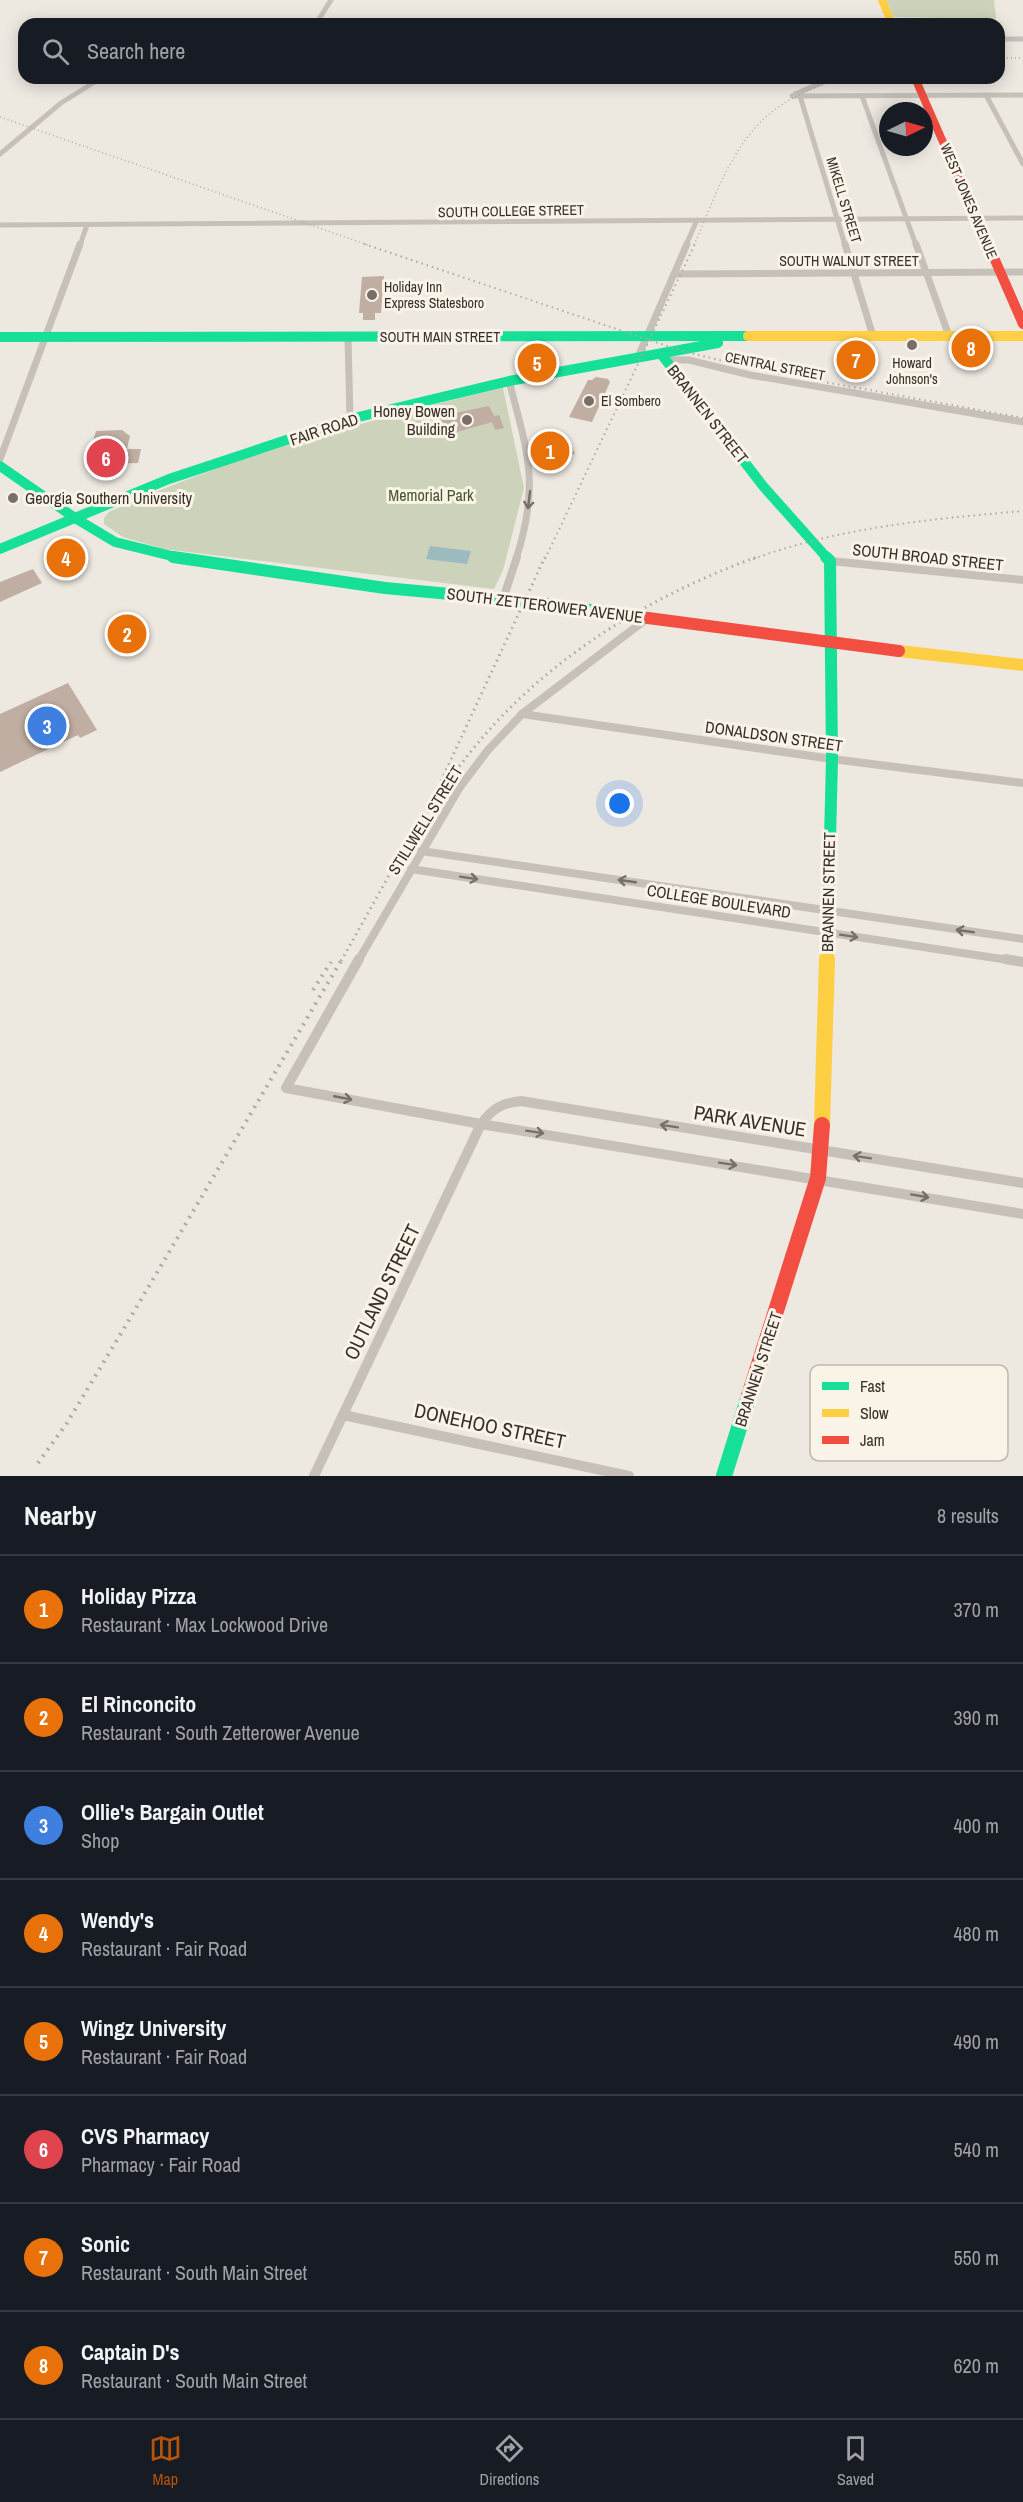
<!DOCTYPE html>
<html lang="en">
<head>
<meta charset="utf-8">
<style>
  body { margin:0; font-family:"Archivo Narrow",sans-serif; background:#242831; color:#f1f3f6 }
  .compass { position:absolute; left:879px; top:102px; width:54px; height:54px; border-radius:50%; background:#171b24; box-shadow:0 3px 15px #0003; rotate:85deg }
  .you { position:absolute; left:620px; top:804px; width:21px; height:21px; margin:-15px; border:4px solid #fff; border-radius:50%; background:#1a73e8; box-shadow:0 0 0 9px #1a73e833 }
  .badge { display:grid; place-items:center; width:39px; height:39px; border-radius:50%; background:#b45309; color:#fff; font-size:20px; font-weight:700 }
  .pin { position:absolute; translate:-50% -50%; border:3px solid #fff; box-shadow:0 2px 6px #0006 }
  .list { margin:0; padding:0; list-style:none }
  h2 { display:flex; justify-content:space-between; align-items:center; height:78px; margin:0; padding:0 24px; font-size:26px }
  h2 small { font-size:20px; font-weight:400; color:#9ea1a6 }
  .list li { display:grid; grid-template-columns:39px 1fr auto; gap:18px; align-items:center; box-sizing:border-box; height:108px; padding:0 24px; border-top:2px solid #363941 }
  .list b { display:block; font-size:22px; white-space:nowrap }
  .list p { margin:0; font-size:20px; white-space:nowrap; color:#9ea1a6 }
  .list em { font-size:20px; font-style:normal; color:#9ea1a6 }
  .icon { flex:none; width:33px; height:33px; fill:none; stroke:currentColor; stroke-width:2; stroke-linecap:round; stroke-linejoin:round }
  .map { position:relative; flex:none; width:1023px; height:1476px; overflow:hidden }
  .search { position:absolute; background:#171b24; box-shadow:0 3px 15px #0003; left:18px; right:18px; top:18px; height:66px; display:flex; align-items:center; gap:15px; box-sizing:border-box; padding:0 21px; border-radius:18px; color:#9ea1a6; font-size:22px }
  .sheet { height:942px; background:#171b24 }
  nav { display:flex; justify-content:space-around; align-items:center; box-sizing:border-box; height:84px; border-top:2px solid #363941; background:#171b24; font-size:16px; color:#9ea1a6 }
  nav a { display:grid; justify-items:center; gap:3px }
  nav .on { color:#b45309 }
  .map>svg:first-child { display:block }
  .green { fill:#ccd3ba }
  .water { fill:#9cbbbe }
  .building { fill:#c0aea2 }
  .lines { fill:none; stroke-linecap:round; stroke-linejoin:round }
  .street-far3 { stroke:#c6c0b9; stroke-width:5 }
  .street-far2 { stroke:#c6c0b9; stroke-width:7 }
  .street-far1 { stroke:#c6c0b9; stroke-width:8 }
  .street { stroke:#c6c0b9; stroke-width:10 }
  .fast-far2 { stroke:#16e098; stroke-width:10 }
  .fast-far1 { stroke:#16e098; stroke-width:12 }
  .fast { stroke:#16e098; stroke-width:16 }
  .slow-far3 { stroke:#ffcf43; stroke-width:8 }
  .slow-far2 { stroke:#ffcf43; stroke-width:10 }
  .slow-far1 { stroke:#ffcf43; stroke-width:12 }
  .slow { stroke:#ffcf43; stroke-width:16 }
  .jam-far3 { stroke:#f24e42; stroke-width:8 }
  .jam-far2 { stroke:#f24e42; stroke-width:10 }
  .jam-far1 { stroke:#f24e42; stroke-width:12 }
  .jam { stroke:#f24e42; stroke-width:16 }
  .rail-far3 { stroke:#ada9a4; stroke-width:1.5; stroke-dasharray:1 3; stroke-linecap:butt }
  .rail-far2 { stroke:#ada9a4; stroke-width:2; stroke-dasharray:1.5 4; stroke-linecap:butt }
  .rail-far1 { stroke:#ada9a4; stroke-width:3; stroke-dasharray:1.5 4.5; stroke-linecap:butt }
  .rail { stroke:#ada9a4; stroke-width:4; stroke-dasharray:2 6; stroke-linecap:butt }
  .oneway { stroke:#777069 }
  .poi-dot { fill:#776f68; stroke:#faf3e8; stroke-width:2 }
  .labels { text-anchor:middle; stroke-width:6; stroke-linejoin:round; paint-order:stroke }
  .far-street-label { font-size:14px; fill:#372e28; stroke:#faf3e8 }
  .far-poi-label { font-size:14px; fill:#372e28; stroke:#faf3e8; text-anchor:start }
  .poi-label { font-size:16px; fill:#372e28; stroke:#faf3e8; text-anchor:end }
  .street-label { font-size:16px; fill:#372e28; stroke:#faf3e8 }
  .park-label { font-size:16px; fill:#42552b; stroke:#faf3e8 }
  .near-street-label { font-size:20px; fill:#372e28; stroke:#faf3e8 }
  .key { fill:#faf3e8; stroke:#c0b8ae; stroke-width:1.5 }
  .key-label { font-size:16px; fill:#372e28 }
</style>
</head>
<body>
<div class="map">
<svg width="1023" height="1476" viewBox="0 0 1023 1476">
  <rect width="100%" height="100%" fill="#ede8e0"/>
  <!-- green -->
  <g class="green">
    <path d="M886 0H994L996 19 894 17Z"/>
    <path d="M503 388 524 488 503 570 494 589 164 549 123 537 104 524V518L109 512C235 455 368 420 503 388Z"/>
  </g>
  <!-- water -->
  <path class="water" d="M430 546 471 551 467 564 426 559Z"/>
  <!-- building -->
  <g class="building">
    <path d="M384 276 381 313H375V320H363V313H359L362 277Z"/>
    <path d="M596 377 608 379 610 382 592 422 569 417 588 380H592Z"/>
    <path d="M489 406 494 416 499 415 504 428 495 430 492 422 440 437 431 418Z"/>
    <path d="M122 430 130 436 127 449H141L138 463 86 464 96 431Z"/>
    <path d="M569 440 575 454 543 460 536 447Z"/>
    <path d="M66 548 80 565 64 573 52 554Z"/>
    <path d="M33 569 42 583 0 602V582Z"/>
    <path d="M68 683 97 730 80 738 78 735 0 772V714Z"/>
  </g>
  <g class="lines">
    <!-- street-far3 -->
    <g class="street-far3">
      <path d="M316 24 331 0"/>
      <path d="M999 39H1023"/>
      <path d="M795 94 833 78"/>
      <path d="M986 95 1023 164"/>
      <path d="M792 96 1023 95"/>
      <path d="M800 96 845 245"/>
      <path d="M862 96 916 245"/>
      <path d="M0 154 61 103 101 78"/>
      <path d="M0 225 1023 218"/>
      <path d="M80 245 87 225"/>
      <path d="M686 245 697 220"/>
    </g>
    <!-- street-far2 -->
    <g class="street-far2">
      <path d="M845 244 873 336"/>
      <path d="M916 244 949 336"/>
      <path d="M675 274 1023 272"/>
      <path d="M348 337 350 419"/>
      <path d="M638 357 687 244"/>
      <path d="M665 360H689L750 375 1023 422"/>
      <path d="M509 381C528 453 540 485 516 559"/>
      <path d="M0 459 80 244"/>
    </g>
    <!-- street-far1 -->
    <g class="street-far1">
      <path d="M830 561 1023 580"/>
      <path d="M503 599 517 557"/>
      <path d="M522 714 832 759 1023 783"/>
      <path d="M421 851 1023 939"/>
      <path d="M411 869 1015 961"/>
      <path d="M358 961 460 787 488 750 522 714 649 617"/>
    </g>
    <!-- street -->
    <g class="street">
      <path d="M359 959 286 1088 481 1124 1023 1214"/>
      <path d="M1005 959 1023 962"/>
      <path d="M343 1415 629 1476"/>
      <path d="M314 1476 481 1124C493 1108 502 1103 521 1101L1023 1183"/>
    </g>
    <!-- fast-far2 -->
    <g class="fast-far2">
      <path d="M0 337 748 336"/>
      <path d="M661 354 763 486 828 559"/>
      <path d="M0 466 75 518 115 542 184 559"/>
      <path d="M0 549 169 479 350 419 509 381 718 343"/>
    </g>
    <!-- fast-far1 -->
    <g class="fast-far1">
      <path d="M173 557 385 588 526 601 648 618"/>
      <path d="M826 557 830 561 832 759 828 921"/>
    </g>
    <!-- fast -->
    <path class="fast" d="M724 1476 749 1396"/>
    <!-- slow-far3 -->
    <path class="slow-far3" d="M882 0 892 24"/>
    <!-- slow-far2 -->
    <path class="slow-far2" d="M748 336H1023"/>
    <!-- slow-far1 -->
    <g class="slow-far1">
      <path d="M899 651 1023 665"/>
      <path d="M827 961 828 921"/>
    </g>
    <!-- slow -->
    <path class="slow" d="M822 1125 827 959"/>
    <!-- jam-far3 -->
    <path class="jam-far3" d="M915 78 988 245"/>
    <!-- jam-far2 -->
    <path class="jam-far2" d="M988 244 1023 324"/>
    <!-- jam-far1 -->
    <path class="jam-far1" d="M648 618 899 651"/>
    <!-- jam -->
    <path class="jam" d="M749 1396 818 1178 822 1125"/>
    <!-- rail-far3 -->
    <g class="rail-far3">
      <path d="M999 58H1023"/>
      <path d="M0 117 368 245"/>
      <path d="M694 245C715 198 731 144 773 111 792 96 817 87 839 78"/>
    </g>
    <!-- rail-far2 -->
    <g class="rail-far2">
      <path d="M364 244 682 351 764 371 1023 418"/>
      <path d="M545 559 695 244"/>
      <path d="M753 559C841 527 931 519 1023 511"/>
    </g>
    <!-- rail-far1 -->
    <g class="rail-far1">
      <path d="M441 781 545 557"/>
      <path d="M341 961C380 893 416 821 465 759 539 663 644 598 757 557"/>
    </g>
    <!-- rail -->
    <g class="rail">
      <path d="M313 990 331 962"/>
      <path d="M38 1463 67 1423 126 1325 342 959"/>
    </g>
  </g>
  <!-- one-way arrows -->
  <defs><path id="oneway-shaft" d="M-6 0H5M1.5-3L5.5 0L1.5 3" fill="none" stroke-width="1.6" stroke-linecap="round" stroke-linejoin="round" transform="scale(1.5)"/></defs>
  <g class="oneway">
    <use href="#oneway-shaft" transform="translate(529 500) rotate(97)"/>
    <use href="#oneway-shaft" transform="translate(469 878) rotate(9)"/>
    <use href="#oneway-shaft" transform="translate(627 881) rotate(-172)"/>
    <use href="#oneway-shaft" transform="translate(965 931) rotate(-172)"/>
    <use href="#oneway-shaft" transform="translate(849 936) rotate(9)"/>
    <use href="#oneway-shaft" transform="translate(343 1098) rotate(11)"/>
    <use href="#oneway-shaft" transform="translate(669 1126) rotate(-171)"/>
    <use href="#oneway-shaft" transform="translate(535 1132) rotate(9)"/>
    <use href="#oneway-shaft" transform="translate(862 1157) rotate(-171)"/>
    <use href="#oneway-shaft" transform="translate(728 1164) rotate(9)"/>
    <use href="#oneway-shaft" transform="translate(920 1196) rotate(10)"/>
  </g>
  <!-- markers -->
  <g class="poi-dot">
    <circle cx="372" cy="295" r="6"/>
    <circle cx="912" cy="345" r="6"/>
    <circle cx="589" cy="401" r="6"/>
    <circle cx="467" cy="420" r="6"/>
    <circle cx="13" cy="498" r="6"/>
  </g>
  <g class="labels">
    <!-- far-street labels -->
    <g class="far-street-label">
      <text transform="translate(844 200) rotate(73)" y="5">MIKELL STREET</text>
      <text transform="translate(969 201) rotate(67)" y="5">WEST JONES AVENUE</text>
      <text transform="translate(511 211) rotate(-1)" y="5">SOUTH COLLEGE STREET</text>
      <text x="849" y="266">SOUTH WALNUT STREET</text>
      <text x="440" y="342">SOUTH MAIN STREET</text>
      <text transform="translate(775 366) rotate(11)" y="5">CENTRAL STREET</text>
    </g>
    <!-- far-poi labels -->
    <g class="far-poi-label">
      <text x="384" y="292">Holiday Inn<tspan x="384" dy="16">Express Statesboro</tspan></text>
      <text x="912" y="368" text-anchor="middle">Howard<tspan x="912" dy="16">Johnson's</tspan></text>
      <text x="601" y="406">El Sombero</text>
    </g>
    <!-- poi labels -->
    <g class="poi-label">
      <text x="455" y="417">Honey Bowen<tspan x="455" dy="18">Building</tspan></text>
      <text x="25" y="504" text-anchor="start">Georgia Southern University</text>
    </g>
    <!-- street labels -->
    <g class="street-label">
      <text transform="translate(708 414) rotate(52)" y="6">BRANNEN STREET</text>
      <text transform="translate(324 429) rotate(-18)" y="6">FAIR ROAD</text>
      <text transform="translate(928 557) rotate(6)" y="6">SOUTH BROAD STREET</text>
      <text transform="translate(545 605) rotate(7)" y="6">SOUTH ZETTEROWER AVENUE</text>
      <text transform="translate(774 736) rotate(8)" y="6">DONALDSON STREET</text>
      <text transform="translate(425 820) rotate(-58)" y="6">STILLWELL STREET</text>
      <text transform="translate(828 892) rotate(-89)" y="6">BRANNEN STREET</text>
      <text transform="translate(719 901) rotate(9)" y="6">COLLEGE BOULEVARD</text>
      <text transform="translate(758 1369) rotate(-72)" y="6">BRANNEN STREET</text>
    </g>
    <!-- park labels -->
    <g class="park-label">
      <text x="431" y="501">Memorial Park</text>
    </g>
    <!-- near-street labels -->
    <g class="near-street-label">
      <text transform="translate(750 1121) rotate(9)" y="7">PARK AVENUE</text>
      <text transform="translate(382 1292) rotate(-64)" y="7">OUTLAND STREET</text>
      <text transform="translate(490 1426) rotate(12)" y="7">DONEHOO STREET</text>
    </g>
  </g>
  <!-- legend -->
  <rect x="810" y="1365" width="198" height="96" rx="9" class="key"/>
  <rect x="822" y="1382" width="27" height="8" fill="#16e098"/>
  <rect x="822" y="1409" width="27" height="8" fill="#ffcf43"/>
  <rect x="822" y="1436" width="27" height="8" fill="#f24e42"/>
  <g class="key-label">
    <text x="860" y="1392">Fast</text>
    <text x="860" y="1419">Slow</text>
    <text x="860" y="1446">Jam</text>
  </g>
</svg>
<svg class="compass" viewBox="-18 -18 36 36"><path d="M0-13l5 13h-10z" fill="#e53935"/><path d="M0 13l5-13h-10z" fill="#9ea1a6"/></svg>
<div class="you"></div>
<div class="pin badge" style="left:550px;top:451px;background:#e8710a">1</div>
<div class="pin badge" style="left:127px;top:634px;background:#e8710a">2</div>
<div class="pin badge" style="left:47px;top:726px;background:#3f7fe0">3</div>
<div class="pin badge" style="left:66px;top:558px;background:#e8710a">4</div>
<div class="pin badge" style="left:537px;top:363px;background:#e8710a">5</div>
<div class="pin badge" style="left:106px;top:458px;background:#e0444e">6</div>
<div class="pin badge" style="left:856px;top:360px;background:#e8710a">7</div>
<div class="pin badge" style="left:971px;top:348px;background:#e8710a">8</div>
<div class="search"><svg class="icon" aria-label="search" viewBox="0 0 24 24"><circle cx="10" cy="10" r="6"/><path d="M15 15l6 6"/></svg>Search here</div>
</div>
<section class="sheet">
<h2>Nearby<small>8 results</small></h2>
<ul class="list">
<li><span class="badge" style="background:#e8710a">1</span><div><b>Holiday Pizza</b><p>Restaurant · Max Lockwood Drive</p></div><em>370 m</em></li>
<li><span class="badge" style="background:#e8710a">2</span><div><b>El Rinconcito</b><p>Restaurant · South Zetterower Avenue</p></div><em>390 m</em></li>
<li><span class="badge" style="background:#3f7fe0">3</span><div><b>Ollie's Bargain Outlet</b><p>Shop</p></div><em>400 m</em></li>
<li><span class="badge" style="background:#e8710a">4</span><div><b>Wendy's</b><p>Restaurant · Fair Road</p></div><em>480 m</em></li>
<li><span class="badge" style="background:#e8710a">5</span><div><b>Wingz University</b><p>Restaurant · Fair Road</p></div><em>490 m</em></li>
<li><span class="badge" style="background:#e0444e">6</span><div><b>CVS Pharmacy</b><p>Pharmacy · Fair Road</p></div><em>540 m</em></li>
<li><span class="badge" style="background:#e8710a">7</span><div><b>Sonic</b><p>Restaurant · South Main Street</p></div><em>550 m</em></li>
<li><span class="badge" style="background:#e8710a">8</span><div><b>Captain D's</b><p>Restaurant · South Main Street</p></div><em>620 m</em></li>
</ul>
</section>
<nav>
<a class="on"><svg class="icon" aria-label="map" viewBox="0 0 24 24"><path d="M3 6l6-2 6 2 6-2v14l-6 2-6-2-6 2zM9 4v14M15 6v14"/></svg>Map</a>
<a><svg class="icon" aria-label="directions" viewBox="0 0 24 24"><path d="M12 3l9 9-9 9-9-9zM9 14v-3h6M13 9l2 2-2 2"/></svg>Directions</a>
<a><svg class="icon" aria-label="saved" viewBox="0 0 24 24"><path d="M7 4h10v16l-5-4-5 4z"/></svg>Saved</a>
</nav>
</body>
</html>
